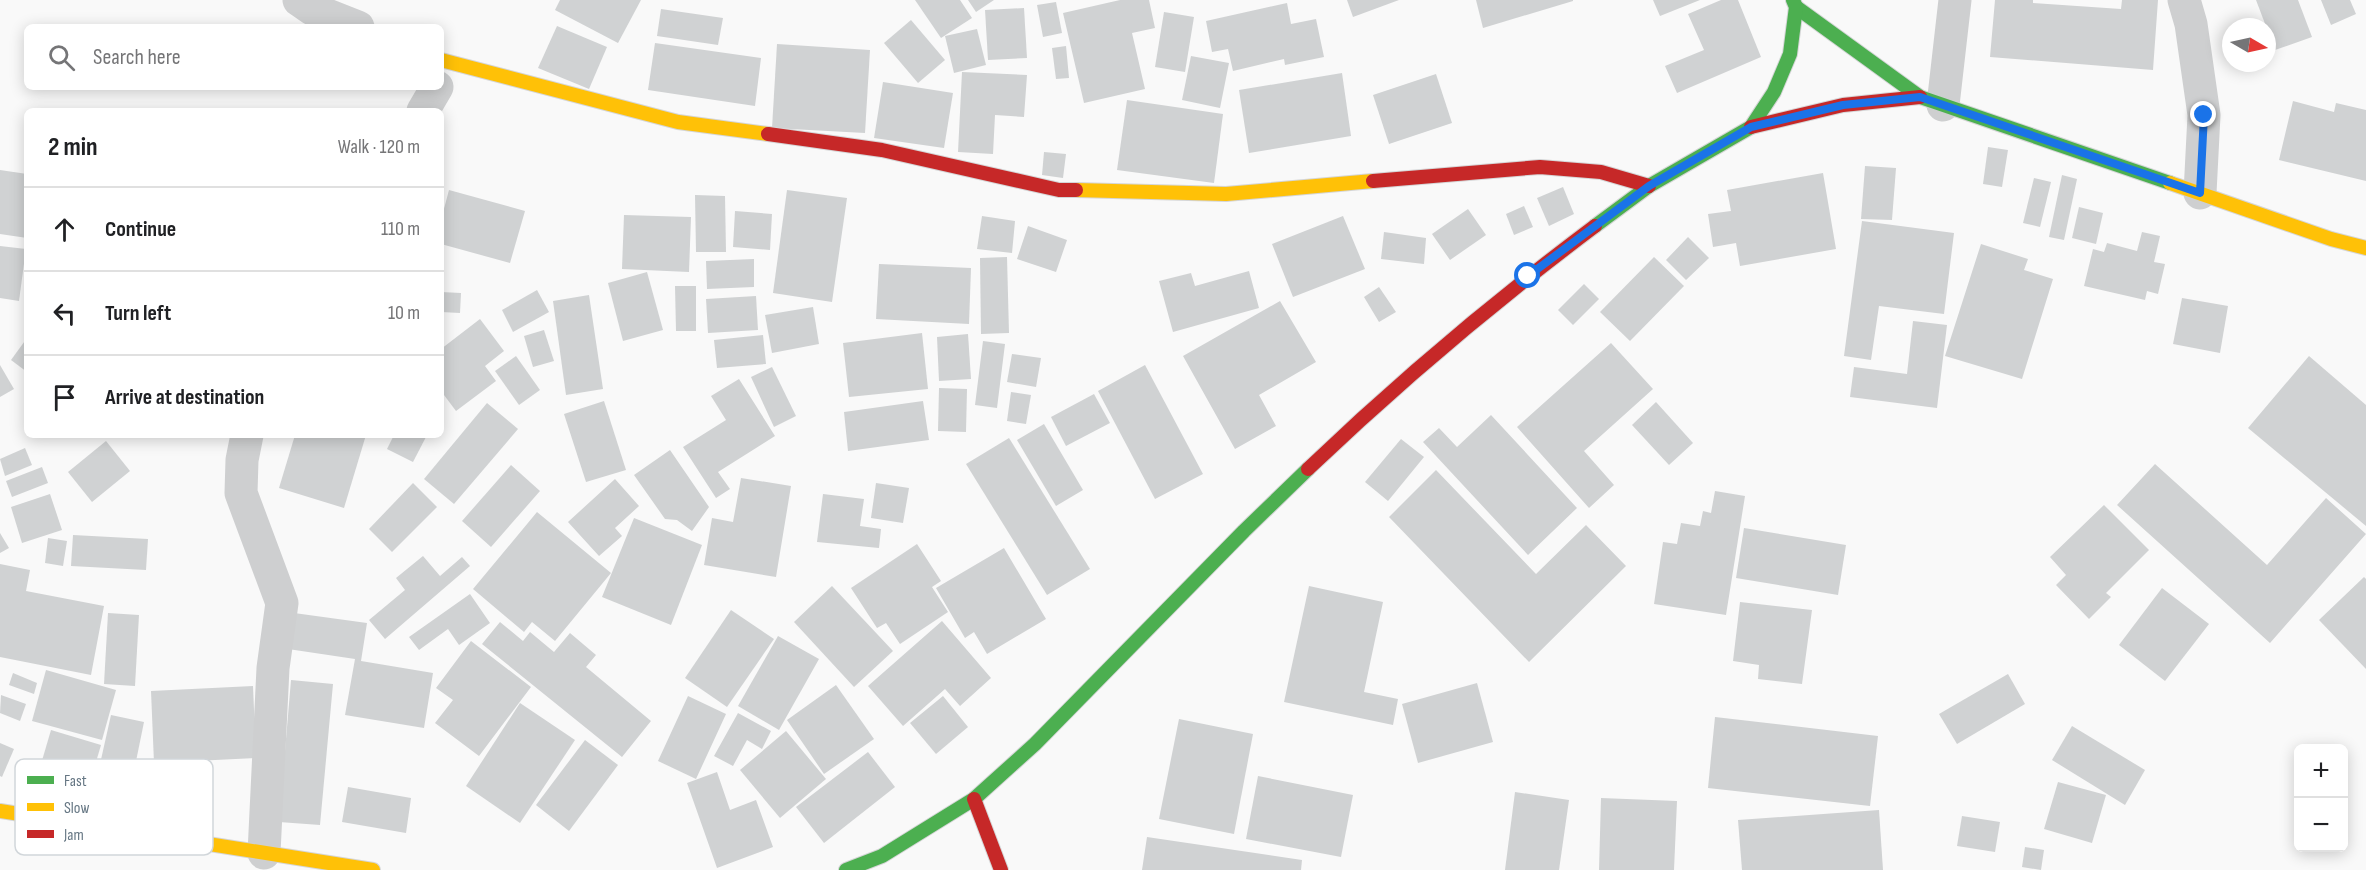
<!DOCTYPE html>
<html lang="en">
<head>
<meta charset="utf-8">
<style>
  body { margin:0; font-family:"Sofia Sans Condensed",sans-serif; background:#f2f2f2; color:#202124 }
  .controls { position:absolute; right:18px; bottom:18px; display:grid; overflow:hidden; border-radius:9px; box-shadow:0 3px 15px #0003 }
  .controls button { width:54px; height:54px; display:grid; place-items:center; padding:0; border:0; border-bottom:2px solid #e0e0e0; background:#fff; color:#202124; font:30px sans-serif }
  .compass { position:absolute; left:2222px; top:18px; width:54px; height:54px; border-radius:50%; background:#fff; box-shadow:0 3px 15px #0003; rotate:99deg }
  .stop { position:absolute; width:18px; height:18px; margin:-14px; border:4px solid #1a73e8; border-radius:50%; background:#fff }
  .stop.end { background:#1a73e8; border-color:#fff; box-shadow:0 2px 6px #0008 }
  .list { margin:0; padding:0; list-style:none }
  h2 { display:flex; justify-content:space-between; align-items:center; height:78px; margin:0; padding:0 24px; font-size:26px }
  h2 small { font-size:20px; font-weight:400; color:#757577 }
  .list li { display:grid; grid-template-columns:39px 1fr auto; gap:18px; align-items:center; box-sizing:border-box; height:84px; padding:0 24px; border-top:2px solid #e0e0e0 }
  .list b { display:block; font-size:22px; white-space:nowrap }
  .list em { font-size:20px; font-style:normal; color:#757577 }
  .icon { flex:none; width:33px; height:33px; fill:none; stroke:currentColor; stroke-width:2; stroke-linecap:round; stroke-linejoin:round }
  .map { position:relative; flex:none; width:2366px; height:870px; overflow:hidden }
  .search { position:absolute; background:#fff; box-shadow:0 3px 15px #0003; left:24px; top:24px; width:420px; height:66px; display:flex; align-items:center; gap:15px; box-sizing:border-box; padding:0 21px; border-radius:9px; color:#757577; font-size:22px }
  .panel { position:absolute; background:#fff; box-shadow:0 3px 15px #0003; left:24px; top:108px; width:420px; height:330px; border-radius:9px }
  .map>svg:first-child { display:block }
  .building { fill:#d0d2d3 }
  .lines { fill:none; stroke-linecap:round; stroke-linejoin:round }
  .fast-casing { stroke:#d5d6d7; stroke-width:16 }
  .slow-casing { stroke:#d5d6d7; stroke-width:16 }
  .jam-casing { stroke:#d5d6d7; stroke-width:16 }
  .street { stroke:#cecfd0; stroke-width:33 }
  .fast { stroke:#4caf50; stroke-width:14 }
  .slow { stroke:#ffc107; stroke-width:14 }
  .jam { stroke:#c62828; stroke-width:14 }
  .route { stroke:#1a73e8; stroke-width:8 }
  .key { fill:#fff; stroke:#d1d6da; stroke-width:1.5 }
  .key-label { font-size:16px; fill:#657683 }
</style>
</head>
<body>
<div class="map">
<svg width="2366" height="870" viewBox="0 0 2366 870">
  <rect width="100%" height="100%" fill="#f9f9f9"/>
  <!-- building -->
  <g class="building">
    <path d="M560 0H641L618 43 555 10Z"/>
    <path d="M915 0H960L972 18 941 38Z"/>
    <path d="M968 0H994L976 12Z"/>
    <path d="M1120 0H1149L1155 28 1132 33 1145 89 1084 103 1063 13Z"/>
    <path d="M1347 0H1399L1353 17Z"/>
    <path d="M1476 0H1573V1L1483 28Z"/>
    <path d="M1653 0H1700L1660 16Z"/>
    <path d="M1721 0H1738L1761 57 1677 93 1665 66 1704 50 1688 14Z"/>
    <path d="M1995 0H2033V3L2121 9 2122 0H2158L2153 70 1990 57Z"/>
    <path d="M2256 0H2298L2312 37 2275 50Z"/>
    <path d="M2321 0H2350L2356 14 2331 25Z"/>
    <path d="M1056 2 1062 33 1043 37 1037 5Z"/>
    <path d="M1287 3 1291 24 1316 19 1324 57 1285 65 1284 59 1233 71 1228 49 1212 52 1206 21Z"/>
    <path d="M1024 8 1027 58 988 60 985 10Z"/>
    <path d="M661 9 723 18 718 45 657 36Z"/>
    <path d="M1164 12 1194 17 1185 72 1155 67Z"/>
    <path d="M911 20 945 60 918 83 884 43Z"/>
    <path d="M557 26 607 47 589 89 538 68Z"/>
    <path d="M977 29 986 65 954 73 945 36Z"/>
    <path d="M655 43 761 58 755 106 648 90Z"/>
    <path d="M777 44 870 50 865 133 772 128Z"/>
    <path d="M1066 46 1069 78 1056 79 1052 48Z"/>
    <path d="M1191 56 1229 63 1220 108 1182 100Z"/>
    <path d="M962 72 1027 75 1024 117 995 115 993 154 958 152Z"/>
    <path d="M1342 73 1351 136 1249 153 1239 90Z"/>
    <path d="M1436 74 1452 123 1389 144 1373 95Z"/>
    <path d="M883 82 953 93 944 148 874 138Z"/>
    <path d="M1127 100 1223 114 1214 183 1117 170Z"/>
    <path d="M2293 101 2334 112 2336 103 2366 110V181L2279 160Z"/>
    <path d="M1988 147 2008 150 2002 187 1983 184Z"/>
    <path d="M1044 152 1066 154 1063 178 1042 175Z"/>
    <path d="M1865 166 1896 168 1892 220 1861 219Z"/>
    <path d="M0 170 27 174V238L0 234Z"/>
    <path d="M1823 173 1836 249 1740 266 1736 243 1713 247 1708 214 1731 211 1727 190Z"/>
    <path d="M2062 175 2077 179 2064 240 2049 237Z"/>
    <path d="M2034 178 2051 182 2040 227 2023 223Z"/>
    <path d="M1563 187 1574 214 1549 226 1537 198Z"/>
    <path d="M449 190 525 211 510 263 441 244V220Z"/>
    <path d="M787 190 847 198 832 302 773 293Z"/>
    <path d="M695 195 725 196 726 252H696Z"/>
    <path d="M1524 206 1533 227 1514 235 1506 214Z"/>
    <path d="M2079 207 2103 213 2096 244 2072 238Z"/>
    <path d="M1468 209 1486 235 1450 260 1432 234Z"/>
    <path d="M735 211 772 214 770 250 733 247Z"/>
    <path d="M624 215 691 217 689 272 622 269Z"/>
    <path d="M982 216 1015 221 1012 253 977 249Z"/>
    <path d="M1343 216 1365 269 1293 297 1272 244Z"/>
    <path d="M1862 221 1954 233 1944 314 1879 306 1871 360 1844 356Z"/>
    <path d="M1028 226 1067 240 1056 272 1017 259Z"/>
    <path d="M1384 232 1426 238 1424 264 1381 259Z"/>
    <path d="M2142 232 2160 236 2154 262 2165 264 2158 294 2147 291 2145 300 2084 286 2093 249 2104 252 2107 243 2137 251Z"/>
    <path d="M1688 237 1709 258 1686 280 1666 260Z"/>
    <path d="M1981 244 2028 259 2024 270 2053 279 2022 379 1945 356Z"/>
    <path d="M0 246 26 249 19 301 0 298Z"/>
    <path d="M1007 257 1009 333 981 334 980 258Z"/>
    <path d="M1654 257 1684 286 1630 341 1600 312Z"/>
    <path d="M754 259V287L707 289 706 261Z"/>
    <path d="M879 264 971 268 969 324 876 319Z"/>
    <path d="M1249 271 1259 308 1173 332 1159 281 1191 273 1195 286Z"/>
    <path d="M647 272 663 330 623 341 608 283Z"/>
    <path d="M1584 284 1599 299 1573 325 1558 310Z"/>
    <path d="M675 286H696V331H676Z"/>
    <path d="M1379 287 1396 312 1379 322 1364 297Z"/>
    <path d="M537 290 549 312 513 332 502 310Z"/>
    <path d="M441 292 461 293 460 313 441 312Z"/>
    <path d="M589 295 603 389 566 395 553 301Z"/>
    <path d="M756 296 758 330 708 333 706 299Z"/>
    <path d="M2182 298 2228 306 2220 353 2173 344Z"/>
    <path d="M1280 301 1316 362 1259 395 1276 426 1235 449 1183 356Z"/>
    <path d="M813 307 819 344 772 353 765 315Z"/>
    <path d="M480 319 504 351 485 366 496 381 456 411 441 391V349Z"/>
    <path d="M1913 321 1947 325 1937 408 1850 397 1854 367 1907 374Z"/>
    <path d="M544 330 554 361 533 367 524 336Z"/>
    <path d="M922 333 928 389 849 397 843 343Z"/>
    <path d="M968 334 971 379 939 381 937 337Z"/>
    <path d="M763 335 766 364 717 368 714 340Z"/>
    <path d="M27 338V372L11 360Z"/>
    <path d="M983 341 1005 344 997 408 975 405Z"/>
    <path d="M1611 343 1653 389 1584 451 1614 485 1589 508 1517 427Z"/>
    <path d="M1012 354 1041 358 1036 387 1007 382Z"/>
    <path d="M516 356 540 390 519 405 495 371Z"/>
    <path d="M2309 356 2366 405V526L2248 428Z"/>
    <path d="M0 365 14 389 0 397Z"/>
    <path d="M1145 365 1203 474 1155 499 1098 391Z"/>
    <path d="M772 367 796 416 774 427 751 377Z"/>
    <path d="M739 379 775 436 718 472 730 489 716 498 683 447 726 420 711 396Z"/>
    <path d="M939 388 967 389 966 432 938 431Z"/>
    <path d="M1011 392 1031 395 1026 424 1007 421Z"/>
    <path d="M1094 394 1110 423 1066 446 1051 417Z"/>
    <path d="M604 401 626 470 586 482 564 414Z"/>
    <path d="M923 401 929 440 848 451 844 412Z"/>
    <path d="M1656 402 1693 443 1669 465 1632 425Z"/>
    <path d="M487 403 518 429 454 504 424 479Z"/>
    <path d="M1491 415 1577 508 1528 555 1423 442 1439 428 1457 447Z"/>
    <path d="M1044 424 1083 490 1056 506 1017 440Z"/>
    <path d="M295 435H366L344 508 279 488Z"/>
    <path d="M394 435H427L413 462 387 449Z"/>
    <path d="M1009 438 1090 569 1047 595 966 464Z"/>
    <path d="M1401 439 1424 457 1388 501 1365 482Z"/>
    <path d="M106 441 130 471 92 502 68 472Z"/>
    <path d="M25 448 32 465 5 476 0 459Z"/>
    <path d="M670 450 709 507 692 531 677 520 665 519 634 475Z"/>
    <path d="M2155 464 2267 565 2326 498 2366 534 2270 643 2117 505Z"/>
    <path d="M511 465 540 491 491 547 462 521Z"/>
    <path d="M42 467 48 483 12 497 6 481Z"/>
    <path d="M1436 470 1536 574 1586 525 1626 566 1529 662 1389 517Z"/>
    <path d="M741 478 791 486 776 577 704 565 712 518 733 522Z"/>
    <path d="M615 479 639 506 615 528 622 536 599 556 568 522Z"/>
    <path d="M413 483 437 507 392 552 369 529Z"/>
    <path d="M876 483 909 488 903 523 871 518Z"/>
    <path d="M1715 491 1745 496 1726 615 1654 604 1663 542 1677 544 1681 523 1700 526 1703 511 1711 513Z"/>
    <path d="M50 494 62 530 22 543 11 507Z"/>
    <path d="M823 494 864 499 860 526 881 529 879 548 817 542Z"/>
    <path d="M2104 505 2149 550 2106 593 2111 597 2089 619 2056 585 2066 575 2050 557Z"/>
    <path d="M537 512 611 573 555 641 532 622 524 632 473 589Z"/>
    <path d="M634 518 702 545 671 625 602 597Z"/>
    <path d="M1744 528 1846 545 1838 595 1736 578Z"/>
    <path d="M0 533 9 548 0 553Z"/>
    <path d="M73 535 148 539 146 570 71 566Z"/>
    <path d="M48 538 67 541 63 566 45 563Z"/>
    <path d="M917 544 941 581 932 587 948 612 900 644 886 623 877 628 851 588Z"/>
    <path d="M1004 548 1046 619 987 654 974 632 965 638 936 588Z"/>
    <path d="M423 556 440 576 462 557 470 566 385 639 369 620 405 590 396 578Z"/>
    <path d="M0 564 30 570 26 591 104 606 91 675 0 657Z"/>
    <path d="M2364 577 2366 579V669L2319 620Z"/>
    <path d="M832 586 893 651 854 687 794 622Z"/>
    <path d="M1309 586 1383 602 1364 692 1398 699 1393 725 1284 702Z"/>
    <path d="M2162 588 2209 624 2165 681 2119 645Z"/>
    <path d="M470 594 490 623 459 645 448 629 419 650 409 637Z"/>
    <path d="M1740 602 1812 610 1802 684 1758 679 1759 665 1733 661Z"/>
    <path d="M731 610 774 639 727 707 685 678Z"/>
    <path d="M108 613 139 615 135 686 104 684Z"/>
    <path d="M294 613 367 623 361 661 433 673 424 728 345 715 355 659 288 649Z"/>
    <path d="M942 621 991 678 960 706 945 689 903 726 868 686Z"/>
    <path d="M500 622 523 641 530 632 554 652 570 633 596 655 586 667 651 721 622 757 482 644Z"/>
    <path d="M778 636 819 659 779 730 738 706Z"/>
    <path d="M471 641 531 687 479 756 435 723 453 700 436 688Z"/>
    <path d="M46 670 116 690 102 740 32 721Z"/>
    <path d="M13 673 37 683 34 694 9 685Z"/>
    <path d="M2008 674 2025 704 1957 744 1939 714Z"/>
    <path d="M291 680 333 684 320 825 279 822Z"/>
    <path d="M1477 683 1493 742 1418 763 1402 704Z"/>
    <path d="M836 685 874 739 824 774 787 720Z"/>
    <path d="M253 686 256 758 154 763 151 691Z"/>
    <path d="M1 695 26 704 20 721 0 713Z"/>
    <path d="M688 696 726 714 696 779 658 761Z"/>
    <path d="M943 696 968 727 936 754 910 723Z"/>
    <path d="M520 703 575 740 520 823 466 786Z"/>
    <path d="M738 713 771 731 762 749 747 740 733 766 714 756Z"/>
    <path d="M111 715 144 722 134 771 100 764Z"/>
    <path d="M1715 717 1878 736 1870 806 1708 788Z"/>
    <path d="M1179 719 1253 734 1234 834 1159 819Z"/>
    <path d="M2072 726 2145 770 2125 805 2052 760Z"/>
    <path d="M51 730 101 745 91 779 41 764Z"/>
    <path d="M786 731 826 779 780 818 740 770Z"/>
    <path d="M585 740 618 765 569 831 536 805Z"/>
    <path d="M0 743 14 749 2 777 0 776Z"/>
    <path d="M868 752 895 787 824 843 796 807Z"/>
    <path d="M717 772 730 810 756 800 773 847 717 868 687 783Z"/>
    <path d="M1258 776 1353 795 1341 857 1246 839Z"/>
    <path d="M2058 782 2106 795 2092 843 2044 829Z"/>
    <path d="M348 787 411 798 406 833 342 822Z"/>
    <path d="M1515 792 1569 800 1559 870H1505Z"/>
    <path d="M1601 798 1677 801 1674 870H1599Z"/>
    <path d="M1879 810 1883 870H1742L1738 820Z"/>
    <path d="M1962 816 2000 822 1995 852 1957 846Z"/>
    <path d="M1147 837 1302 860 1301 870H1142Z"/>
    <path d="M2025 847 2044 850 2041 870 2022 867Z"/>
  </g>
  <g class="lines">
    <!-- fast casing -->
    <g class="fast-casing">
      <g id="fast">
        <path d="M1796 7 1920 97 2170 183"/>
        <path d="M1595 226 1649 186 1751 127 1774 92 1790 54 1796 7 1793 0"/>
        <path d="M846 870 882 856 974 799 1035 744 1244 531 1308 469"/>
      </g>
    </g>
    <!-- slow casing -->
    <g class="slow-casing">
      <g id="slow">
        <path d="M441 60 678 122 768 134"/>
        <path d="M2170 183 2331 239 2366 248"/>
        <path d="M1076 190 1226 194 1373 181"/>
        <path d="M0 811 373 870"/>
      </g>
    </g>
    <!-- jam casing -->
    <g class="jam-casing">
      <g id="jam">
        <path d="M1751 127 1843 105 1920 97"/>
        <path d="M768 134 882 150 1059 190H1076"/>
        <path d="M1373 181 1540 167 1601 172 1649 186"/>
        <path d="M1308 469C1399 382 1495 301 1595 226"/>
        <path d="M974 799 1001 870"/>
      </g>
    </g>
    <!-- street -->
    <g class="street">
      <path d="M299 0 312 9 358 27"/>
      <path d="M2184 0 2191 24 2204 115 2200 193"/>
      <path d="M1943 105 1955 0"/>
      <path d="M423 111 437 87"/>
      <path d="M247 435 242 460 241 493 282 603 273 668 264 853"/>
    </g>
    <!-- fast -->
    <use href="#fast" class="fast"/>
    <!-- slow -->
    <use href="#slow" class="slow"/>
    <!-- jam -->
    <use href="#jam" class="jam"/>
  </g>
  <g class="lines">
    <!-- route -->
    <path class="route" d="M1528 276 1649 186 1751 127 1843 105 1920 97 2200 193 2204 115"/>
  </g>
  <!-- legend -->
  <rect x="15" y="759" width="198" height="96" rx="9" class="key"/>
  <rect x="27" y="776" width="27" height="8" fill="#4caf50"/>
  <rect x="27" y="803" width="27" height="8" fill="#ffc107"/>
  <rect x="27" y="830" width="27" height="8" fill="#c62828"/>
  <g class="key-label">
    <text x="64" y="786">Fast</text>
    <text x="64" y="813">Slow</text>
    <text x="64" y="840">Jam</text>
  </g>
</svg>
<div class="controls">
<button>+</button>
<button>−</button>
</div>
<svg class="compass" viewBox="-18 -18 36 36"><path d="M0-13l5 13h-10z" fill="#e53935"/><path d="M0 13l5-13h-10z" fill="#757577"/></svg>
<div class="stop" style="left:1528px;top:276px"></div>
<div class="stop end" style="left:2204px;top:115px"></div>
<div class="search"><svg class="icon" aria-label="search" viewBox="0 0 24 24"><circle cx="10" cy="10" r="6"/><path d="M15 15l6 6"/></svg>Search here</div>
<section class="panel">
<h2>2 min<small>Walk · 120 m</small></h2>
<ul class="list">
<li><svg class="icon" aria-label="ahead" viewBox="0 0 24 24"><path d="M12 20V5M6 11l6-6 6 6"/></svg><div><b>Continue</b></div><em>110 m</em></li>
<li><svg class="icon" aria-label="left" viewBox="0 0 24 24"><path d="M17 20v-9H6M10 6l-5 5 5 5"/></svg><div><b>Turn left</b></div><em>10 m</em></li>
<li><svg class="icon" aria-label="arrive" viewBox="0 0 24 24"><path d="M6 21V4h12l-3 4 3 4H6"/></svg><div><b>Arrive at destination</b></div></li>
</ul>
</section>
</div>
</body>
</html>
